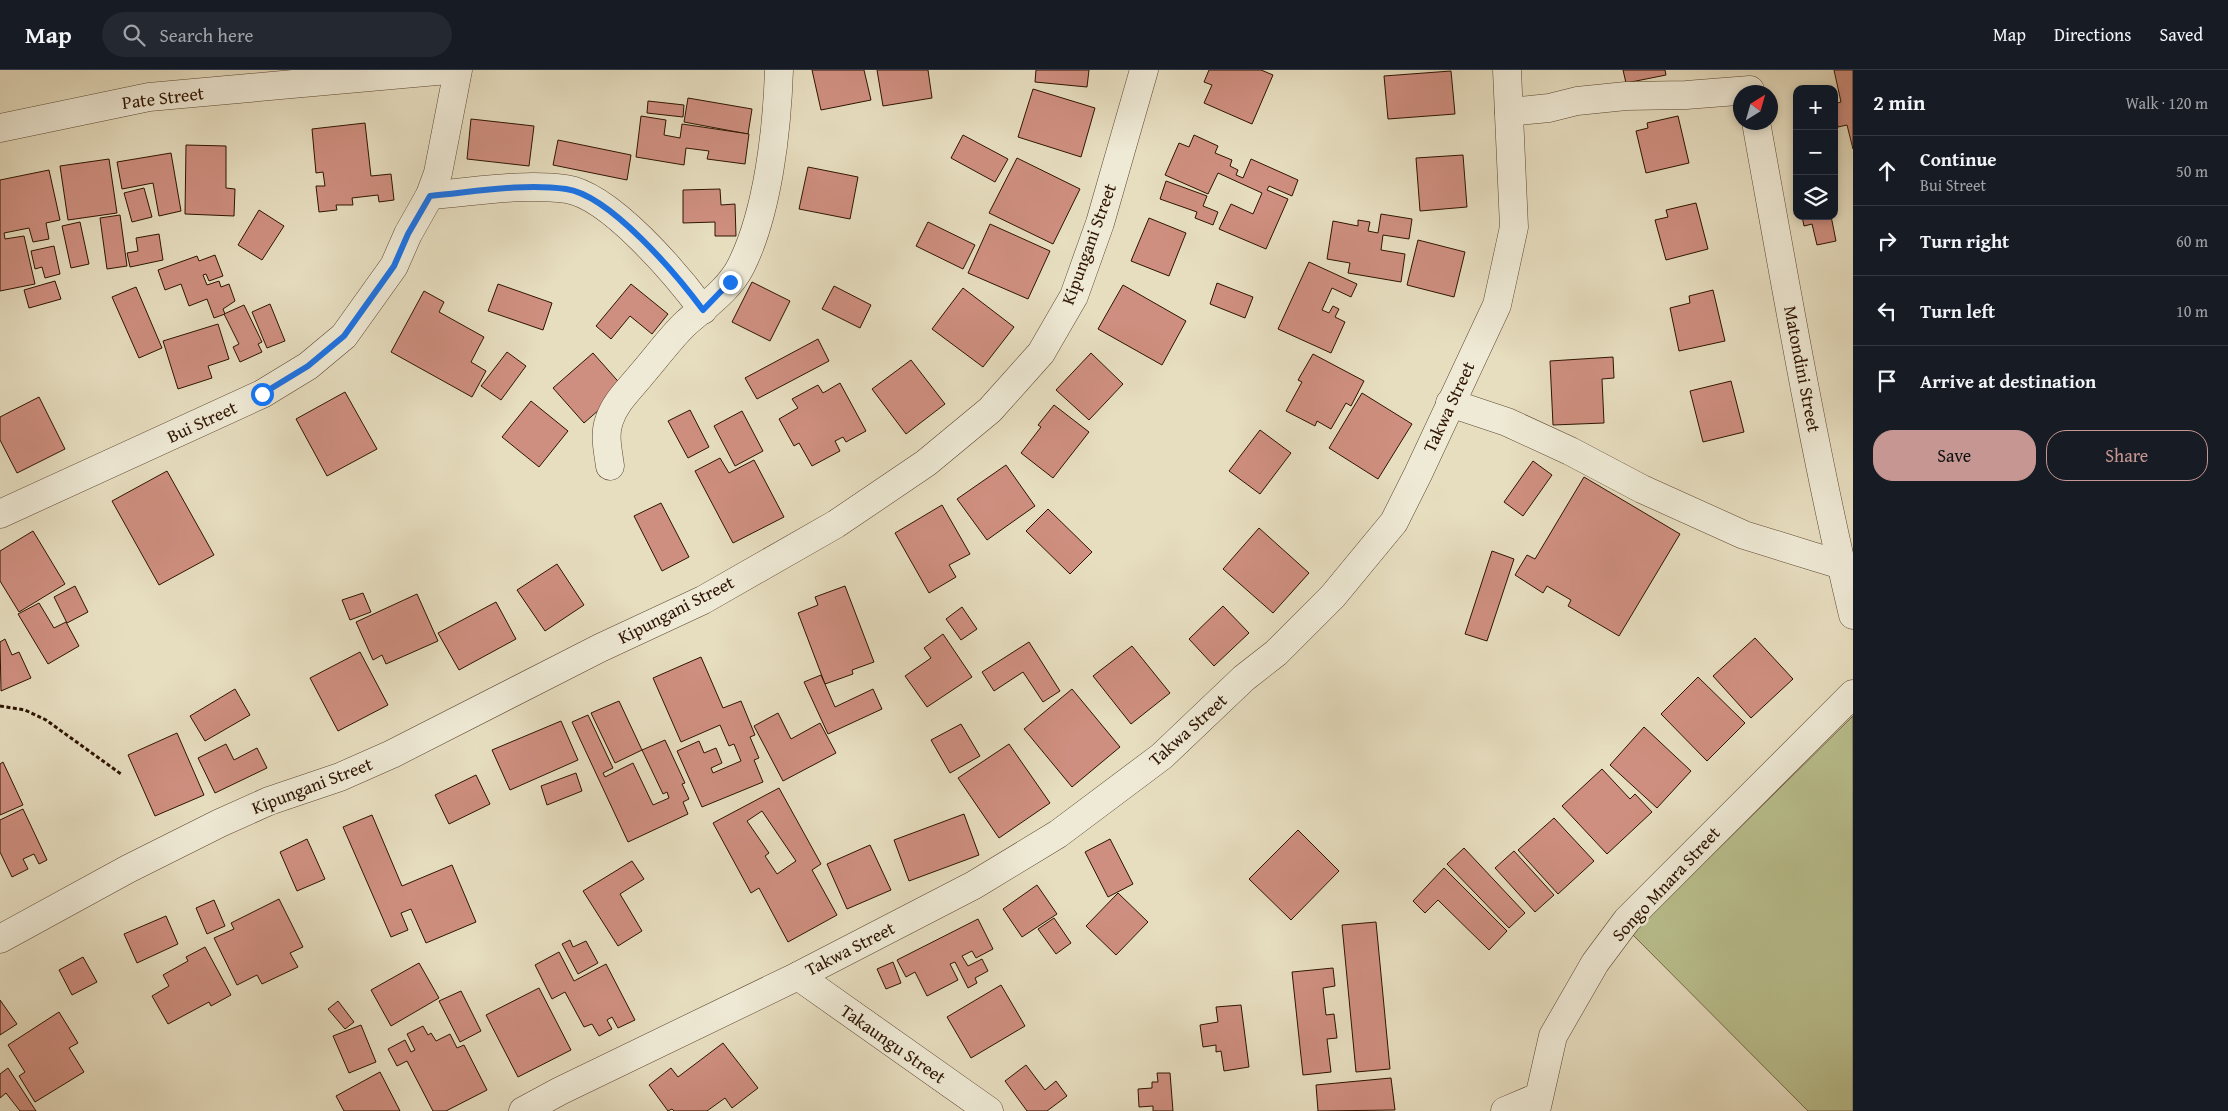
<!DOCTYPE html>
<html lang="en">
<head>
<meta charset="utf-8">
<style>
  body { margin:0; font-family:"Gentium Book Plus",serif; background:#242831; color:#f1f3f6 }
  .controls { position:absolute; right:15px; top:15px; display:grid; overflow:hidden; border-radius:10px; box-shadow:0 2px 8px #0003 }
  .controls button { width:45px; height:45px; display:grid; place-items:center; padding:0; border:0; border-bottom:1px solid #363941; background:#171b24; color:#f1f3f6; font:25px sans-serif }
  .compass { position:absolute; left:1733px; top:15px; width:45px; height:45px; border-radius:50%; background:#171b24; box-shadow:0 2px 8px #0003; rotate:37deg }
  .stop { position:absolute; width:15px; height:15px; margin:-11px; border:4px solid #1a73e8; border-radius:50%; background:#fff }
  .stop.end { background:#1a73e8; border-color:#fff; box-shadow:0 1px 5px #0008 }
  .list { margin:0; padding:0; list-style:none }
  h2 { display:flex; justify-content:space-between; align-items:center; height:65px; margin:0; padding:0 20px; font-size:21px }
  h2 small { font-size:16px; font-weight:400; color:#9ea1a6 }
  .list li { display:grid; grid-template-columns:32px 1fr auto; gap:15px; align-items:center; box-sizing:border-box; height:70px; padding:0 20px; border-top:1px solid #363941 }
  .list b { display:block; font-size:19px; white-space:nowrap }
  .list p { margin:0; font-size:16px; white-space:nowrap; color:#9ea1a6 }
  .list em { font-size:16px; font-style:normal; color:#9ea1a6 }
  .actions { display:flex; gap:10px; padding:15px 20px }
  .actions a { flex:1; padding:11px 0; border:1px solid #c59692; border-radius:20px; text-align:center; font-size:18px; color:#c59692 }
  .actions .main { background:#c59692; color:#111 }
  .icon { flex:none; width:28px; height:28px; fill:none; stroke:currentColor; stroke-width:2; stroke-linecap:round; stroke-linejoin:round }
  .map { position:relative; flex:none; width:1853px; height:1041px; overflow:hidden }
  header { display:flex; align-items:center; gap:30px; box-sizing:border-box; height:70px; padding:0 25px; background:#171b24; border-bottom:1px solid #363941 }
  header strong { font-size:24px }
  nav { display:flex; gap:28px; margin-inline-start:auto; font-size:18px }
  .search { width:350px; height:45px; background:#242831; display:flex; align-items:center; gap:12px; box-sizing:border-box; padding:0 18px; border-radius:28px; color:#9ea1a6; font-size:19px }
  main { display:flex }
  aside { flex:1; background:#171b24 }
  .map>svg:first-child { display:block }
  .green { fill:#bac08f; stroke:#746a48 }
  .building { fill:#cf8f80; stroke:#2e1400; fill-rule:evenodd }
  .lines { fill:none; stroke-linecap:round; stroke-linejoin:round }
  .street-casing { stroke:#5c4630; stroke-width:29 }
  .path { stroke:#2e1400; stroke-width:3; stroke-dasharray:4 2.5; stroke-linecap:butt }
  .street { stroke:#efead6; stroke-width:28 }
  .route { stroke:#1a73e8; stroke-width:6 }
  .labels { text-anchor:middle; stroke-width:5; stroke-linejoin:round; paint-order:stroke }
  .street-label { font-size:18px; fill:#2e1400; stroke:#efead6 }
</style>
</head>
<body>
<header>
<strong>Map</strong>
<div class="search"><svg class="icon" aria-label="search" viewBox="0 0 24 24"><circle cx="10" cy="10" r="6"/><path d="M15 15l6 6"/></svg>Search here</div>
<nav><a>Map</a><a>Directions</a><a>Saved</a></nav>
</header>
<main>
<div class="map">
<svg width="1853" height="1041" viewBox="0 0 1853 1041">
  <rect width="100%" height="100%" fill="#e7dec0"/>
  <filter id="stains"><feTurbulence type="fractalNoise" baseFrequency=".004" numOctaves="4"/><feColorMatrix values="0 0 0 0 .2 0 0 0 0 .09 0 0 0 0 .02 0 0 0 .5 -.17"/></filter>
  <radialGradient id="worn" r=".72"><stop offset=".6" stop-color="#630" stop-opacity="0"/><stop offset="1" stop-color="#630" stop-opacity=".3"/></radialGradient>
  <!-- green -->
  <path class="green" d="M1853 646V1041H1808L1632 864Z"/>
  <!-- building -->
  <g class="building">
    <path d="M812 0H864L871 30 821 40Z"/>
    <path d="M877 0H928L932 28 883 36Z"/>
    <path d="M1036 0H1089L1087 17 1035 12Z"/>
    <path d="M1209 0H1261L1273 5 1252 54 1204 33 1212 15 1204 12Z"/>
    <path d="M1623 0H1665L1666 5 1626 13Z"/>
    <path d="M1834 0H1853V79L1847 55 1838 57 1834 34 1841 32Z"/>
    <path d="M1451 1 1455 44 1388 49 1384 6Z"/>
    <path d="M1033 19 1095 38 1081 87 1018 67Z"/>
    <path d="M688 28 752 39 748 64 684 52Z"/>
    <path d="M648 31 684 35 683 47 647 43Z"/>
    <path d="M641 46 666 50 664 65 680 68 682 54 749 64 745 94 707 89 709 81 686 78 684 95 636 87Z"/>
    <path d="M1678 46 1689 93 1646 103 1636 61 1648 58 1647 53Z"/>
    <path d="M471 49 534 56 529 96 467 89Z"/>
    <path d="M365 53 371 106 391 104 394 130 379 132 378 125 352 128 353 135H336L337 140 319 142 316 116H325L323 102 316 103 312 59Z"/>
    <path d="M963 65 1008 89 995 112 951 88Z"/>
    <path d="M1194 65 1218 76 1215 83 1232 90 1230 96 1238 100 1236 105 1243 108 1251 89 1298 110 1292 126 1269 116 1267 120 1288 129 1266 179 1219 159 1231 134 1253 144 1262 123 1218 103 1208 124 1165 105 1179 73 1189 77Z"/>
    <path d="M558 70 631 85 627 110 553 95Z"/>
    <path d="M186 75 226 76V118L235 119 234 146 185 144Z"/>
    <path d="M171 83 181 141 159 146 153 113 122 119 117 92Z"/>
    <path d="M1463 85 1467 137 1420 141 1416 88Z"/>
    <path d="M1017 88 1080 119 1053 174 989 143Z"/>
    <path d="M109 89 117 143 68 150 60 96Z"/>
    <path d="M808 97 858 107 850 149 799 139Z"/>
    <path d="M49 100 60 150 46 153 49 169 33 172 29 158 4 163 5 169 24 166 35 214 0 221V110Z"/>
    <path d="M1166 111 1207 126 1203 136 1218 142 1213 155 1195 148 1197 142 1160 129Z"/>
    <path d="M144 118 152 147 132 152 124 123Z"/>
    <path d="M720 119 721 135 735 134 736 166H715V152L683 153V120Z"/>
    <path d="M1696 133 1708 179 1666 190 1655 150 1668 147 1666 140Z"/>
    <path d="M259 140 284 156 262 190 238 175Z"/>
    <path d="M1381 144 1412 149 1409 169 1383 165 1381 180 1405 184 1401 212 1348 203 1350 193 1327 189 1333 151 1358 156V150L1370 152 1368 161 1378 163Z"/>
    <path d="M120 145 127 196 107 199 100 148Z"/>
    <path d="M1802 146H1831L1836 171 1817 175 1812 154 1804 156Z"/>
    <path d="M1149 148 1186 163 1169 206 1131 191Z"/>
    <path d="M80 152 89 194 71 198 62 156Z"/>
    <path d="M928 152 975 175 963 199 916 176Z"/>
    <path d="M990 154 1050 181 1028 229 968 203Z"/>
    <path d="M159 164 163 190 130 197 127 183 138 181 136 168Z"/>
    <path d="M1418 170 1465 182 1454 227 1407 215Z"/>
    <path d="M54 176 60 204 45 208 42 197 35 199 31 181Z"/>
    <path d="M215 185 223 206 209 211 206 204 203 205 207 215 219 211 221 217 229 214 235 231 223 239 225 244 214 248 207 229 189 236 181 214 165 220 158 200 197 186 199 191Z"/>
    <path d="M1309 192 1357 214 1351 227 1332 218 1322 240 1329 243 1333 236 1339 239 1335 247 1345 252 1331 283 1278 259Z"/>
    <path d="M55 211 61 229 29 238 24 220Z"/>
    <path d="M752 212 790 231 770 271 732 252Z"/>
    <path d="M1217 213 1253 227 1245 248 1210 234Z"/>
    <path d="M498 214 552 233 543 260 488 241Z"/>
    <path d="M631 214 668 244 652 264 630 246 611 269 596 256Z"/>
    <path d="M1123 215 1186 251 1162 295 1098 259Z"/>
    <path d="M834 216 871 235 860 258 822 239Z"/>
    <path d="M136 217 162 278 139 288 112 227Z"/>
    <path d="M963 218 1014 257 983 297 932 259Z"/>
    <path d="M1713 220 1725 271 1679 281 1670 238 1690 233 1689 226Z"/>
    <path d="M424 221 444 232 439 242 484 267 471 292 486 301 472 327 391 282Z"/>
    <path d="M270 234 285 271 267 278 252 242Z"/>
    <path d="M244 235 262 272 258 274 262 282 240 292 233 277 239 274 224 244Z"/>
    <path d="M218 254 229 289 208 296 212 308 178 319 163 271Z"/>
    <path d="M818 269 829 291 757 329 745 308Z"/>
    <path d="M507 282 526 296 501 330 481 316Z"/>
    <path d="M593 283 624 318 584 353 553 318Z"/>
    <path d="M1091 283 1123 314 1089 350 1056 320Z"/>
    <path d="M1313 284 1364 311 1351 336 1346 333 1331 359 1317 351 1315 356 1286 341 1302 312 1298 310Z"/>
    <path d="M1613 287 1614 308 1602 309 1604 353 1553 355 1550 291Z"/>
    <path d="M911 290 945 334 906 364 872 319Z"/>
    <path d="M1731 311 1744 362 1703 372 1690 321Z"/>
    <path d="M840 313 866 361 846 372 843 367 835 371 840 381 812 396 799 373 794 376 779 349 798 338 792 329 818 315 823 323Z"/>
    <path d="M345 322 377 379 327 406 296 349Z"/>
    <path d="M1362 323 1412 354 1378 409 1329 378Z"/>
    <path d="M39 327 65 379 17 403 0 370V347Z"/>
    <path d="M531 331 568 361 539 397 502 367Z"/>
    <path d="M1054 335 1089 362 1053 408 1021 383 1041 357 1038 355Z"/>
    <path d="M690 340 709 377 688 388 668 351Z"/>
    <path d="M742 341 763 381 735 396 714 356Z"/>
    <path d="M1260 360 1291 383 1260 424 1229 401Z"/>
    <path d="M720 388 729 403 754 390 784 447 733 473 695 401Z"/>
    <path d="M1533 391 1552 405 1523 446 1504 432Z"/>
    <path d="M1006 395 1035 436 987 470 957 429Z"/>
    <path d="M167 401 214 485 159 515 112 431Z"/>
    <path d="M1584 407 1680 464 1619 566 1568 536 1571 530 1547 516 1543 523 1515 505 1527 485 1535 489Z"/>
    <path d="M661 433 689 487 662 501 634 446Z"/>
    <path d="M942 435 970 484 949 495 956 507 929 523 895 463Z"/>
    <path d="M1048 439 1092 482 1070 504 1026 461Z"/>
    <path d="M1259 458 1309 503 1273 543 1223 499Z"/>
    <path d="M33 461 65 514 19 542 0 511V481Z"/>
    <path d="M1492 481 1514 489 1487 571 1465 564Z"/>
    <path d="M557 494 584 535 545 561 517 520Z"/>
    <path d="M75 516 88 542 67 553 54 527Z"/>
    <path d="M845 516 874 592 852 600 853 604 825 614 798 543 818 535 815 527Z"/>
    <path d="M363 523 371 542 350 550 342 530Z"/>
    <path d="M417 524 438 571 386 594 382 585 373 590 356 552Z"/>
    <path d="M496 532 516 569 459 600 438 563Z"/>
    <path d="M39 533 54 558 66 552 79 576 48 594 18 544Z"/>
    <path d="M1223 536 1249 563 1214 596 1189 569Z"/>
    <path d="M962 537 977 559 961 570 946 549Z"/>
    <path d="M943 564 972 607 927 637 905 606 931 588 924 578Z"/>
    <path d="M1755 568 1793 609 1751 648 1713 606Z"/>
    <path d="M5 569 12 585 19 582 31 608 1 621 0 572Z"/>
    <path d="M1029 572 1060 621 1043 632 1023 602 994 621 982 602Z"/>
    <path d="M1132 576 1170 623 1131 654 1093 606Z"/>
    <path d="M360 582 388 635 338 661 310 608Z"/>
    <path d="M701 587 723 638 741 631 755 665 750 667 759 688 754 690 763 712 702 737 677 681 699 671 704 683 716 678 722 693 711 698 713 703 741 691 734 674 729 676 720 655 681 672 653 608Z"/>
    <path d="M821 605 835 637 873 619 882 639 828 664 804 612Z"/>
    <path d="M1698 607 1745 653 1707 691 1661 644Z"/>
    <path d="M235 619 250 645 205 671 190 646Z"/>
    <path d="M1072 619 1120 677 1072 717 1024 659Z"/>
    <path d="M619 631 642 680 615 693 591 643Z"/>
    <path d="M778 643 791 669 820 653 836 683 783 711 754 656Z"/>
    <path d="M588 645 613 698 603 703 605 707 633 693 653 735 669 728 667 722 663 724 642 680 665 670 685 713 682 714 689 729 683 732 688 744 628 772 572 652Z"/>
    <path d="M561 651 578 690 510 720 492 680Z"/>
    <path d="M961 654 980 686 950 703 931 670Z"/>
    <path d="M1644 657 1691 701 1657 738 1610 695Z"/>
    <path d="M177 663 204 725 155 746 128 685Z"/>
    <path d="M226 674 234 690 257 678 267 698 215 723 198 688Z"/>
    <path d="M1009 674 1050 733 999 768 958 708Z"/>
    <path d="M3 692 23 735 0 745V694Z"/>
    <path d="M1602 699 1630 729 1635 724 1652 742 1607 784 1562 736Z"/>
    <path d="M576 703 582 721 547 735 541 716Z"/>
    <path d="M476 705 490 734 449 754 435 725Z"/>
    <path d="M779 718 821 794 812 800 837 845 788 872 759 818 751 823 713 753ZM762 741 796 791 777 804 765 786 769 783 747 751Z"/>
    <path d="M23 739 47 790 39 794 34 784 23 789 28 799 12 807 0 782V750Z"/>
    <path d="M964 744 979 785 909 811 894 770Z"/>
    <path d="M372 745 402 816 452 795 476 852 426 873 411 839 401 843 408 860 391 867 343 757Z"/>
    <path d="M1554 748 1594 791 1558 824 1518 780Z"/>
    <path d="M1298 760 1339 801 1291 850 1249 809Z"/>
    <path d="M307 769 325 809 297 821 280 782Z"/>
    <path d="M1110 769 1133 814 1108 827 1085 782Z"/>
    <path d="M870 775 891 820 847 839 827 794Z"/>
    <path d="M1464 778 1525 843 1509 858 1447 794Z"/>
    <path d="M1514 781 1554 825 1535 842 1495 798Z"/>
    <path d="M632 791 644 809 620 824 642 861 618 876 583 821Z"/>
    <path d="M1444 798 1507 861 1489 880 1438 830 1425 843 1413 831Z"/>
    <path d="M1037 815 1057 844 1022 867 1003 839Z"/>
    <path d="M1118 823 1148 852 1116 885 1086 856Z"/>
    <path d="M279 829 303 877 290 883 298 897 262 914 257 905 237 915 214 868 234 859 231 853Z"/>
    <path d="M214 830 225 856 207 864 196 838Z"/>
    <path d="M166 846 178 874 137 893 124 864Z"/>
    <path d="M1054 848 1071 873 1056 884 1038 859Z"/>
    <path d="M978 849 993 879 976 888 972 881 962 886 968 896 982 889 988 901 975 908 977 913 968 918 955 892 950 894 958 910 927 926 915 902 906 907 897 890Z"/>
    <path d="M1376 852 1390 999 1356 1002 1342 855Z"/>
    <path d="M570 870 573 877 586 871 598 893 578 904 562 874Z"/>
    <path d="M205 877 231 925 211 936 209 932 168 954 152 926 169 916 163 905 188 891 186 887Z"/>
    <path d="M559 882 574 911 606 894 635 950 618 958 612 947 607 950 612 959 599 966 592 954 584 957 565 922 552 929 535 895Z"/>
    <path d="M83 887 97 912 72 925 59 900Z"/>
    <path d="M893 892 901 913 886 919 877 899Z"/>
    <path d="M419 893 439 928 391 956 371 920Z"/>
    <path d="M1333 898 1335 916 1323 918 1326 945 1334 944 1337 968 1327 969 1331 1002 1303 1005 1292 902Z"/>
    <path d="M1001 915 1025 956 971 988 947 947Z"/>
    <path d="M539 918 571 980 518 1007 486 945Z"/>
    <path d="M461 921 481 961 460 972 439 931Z"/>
    <path d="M0 930 17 954 0 965Z"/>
    <path d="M338 931 354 952 345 959 328 939Z"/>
    <path d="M1241 935 1249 997 1224 1001 1221 981 1216 982V975L1203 977 1200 955 1218 952 1216 937Z"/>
    <path d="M59 942 78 973 69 978 84 1002 35 1032 19 1006 25 1002 8 975Z"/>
    <path d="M361 955 376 992 349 1003 333 966Z"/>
    <path d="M423 956 428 965 431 963 436 971 450 964 457 978 464 975 487 1020 446 1041H433L407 991 397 996 388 979 405 970 411 982 415 980 407 964Z"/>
    <path d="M723 973 758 1018 732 1038 725 1028 707 1041H674L672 1039 668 1041 649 1015 671 998 678 1007Z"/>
    <path d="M1026 995 1045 1020 1056 1011 1067 1026 1047 1041H1027L1005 1011Z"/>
    <path d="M8 998 36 1041H20L6 1023 0 1028V1004Z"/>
    <path d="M380 1002 400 1041H344L336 1026Z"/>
    <path d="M1157 1003H1170L1173 1041H1153V1036L1139 1037 1138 1019 1152 1018V1012H1158Z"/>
    <path d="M1391 1008 1395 1040 1318 1041 1316 1015Z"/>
  </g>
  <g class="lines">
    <!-- street casing -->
    <g class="street-casing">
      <g id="street">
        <path d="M1509 42 1549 38 1577 31 1626 26 1686 25 1750 20"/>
        <path d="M1756 52C1786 217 1814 382 1853 545"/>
        <path d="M0 58 149 27 448 0"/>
        <path d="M430 125C474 122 522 113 566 119 610 125 677 205 703 240"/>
        <path d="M1450 333 1507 352 1570 381 1642 419 1744 465 1841 495"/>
        <path d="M610 396C608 381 604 365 609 351 615 332 629 320 641 305 656 288 670 268 686 253 705 236 729 220 741 196 768 142 777 60 779 0"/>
        <path d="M0 444 262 324 308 296 344 266 394 196 408 164 430 125 438 103 458 0"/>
        <path d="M0 869 128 799 220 753 269 731 340 707 392 684 600 578 703 530 836 454 926 393 990 340 1041 283 1074 226 1100 153 1144 0"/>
        <path d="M798 906 989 1041"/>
        <path d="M523 1041 560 1021 798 906 974 815 1058 764 1162 686 1244 608 1276 583 1333 526 1394 452 1418 404 1497 235 1514 157 1507 0"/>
        <path d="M1505 1041 1538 1027"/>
        <path d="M1536 1041 1553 966 1595 893 1627 850 1853 624"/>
      </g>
    </g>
    <!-- path -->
    <path class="path" d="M0 636 25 640 46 650 121 704"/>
    <!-- street -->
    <use href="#street" class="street"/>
  </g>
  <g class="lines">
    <!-- route -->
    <path class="route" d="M262 324 308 296 344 266 394 196 408 164 430 126C474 122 522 113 566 119 610 125 677 205 703 240L730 212"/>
  </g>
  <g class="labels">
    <!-- street labels -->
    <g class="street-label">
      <text transform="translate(163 28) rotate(-7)" y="6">Pate Street</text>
      <text transform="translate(1089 174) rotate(-70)" y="6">Kipungani Street</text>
      <text transform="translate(1802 299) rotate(79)" y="6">Matondini Street</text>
      <text transform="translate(1449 337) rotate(-65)" y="6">Takwa Street</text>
      <text transform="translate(202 352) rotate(-25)" y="6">Bui Street</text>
      <text transform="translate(676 540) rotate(-27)" y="6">Kipungani Street</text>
      <text transform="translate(1188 660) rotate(-42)" y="6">Takwa Street</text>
      <text transform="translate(312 716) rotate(-21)" y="6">Kipungani Street</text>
      <text transform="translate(1666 814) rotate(-47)" y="6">Songo Mnara Street</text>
      <text transform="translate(850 879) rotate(-27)" y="6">Takwa Street</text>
      <text transform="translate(893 974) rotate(35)" y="6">Takaungu Street</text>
    </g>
  </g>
  <rect width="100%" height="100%" filter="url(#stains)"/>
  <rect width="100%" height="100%" fill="url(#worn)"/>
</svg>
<div class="controls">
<button>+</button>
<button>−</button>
<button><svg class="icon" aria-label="layers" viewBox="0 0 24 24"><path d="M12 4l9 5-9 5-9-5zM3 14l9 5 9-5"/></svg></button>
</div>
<svg class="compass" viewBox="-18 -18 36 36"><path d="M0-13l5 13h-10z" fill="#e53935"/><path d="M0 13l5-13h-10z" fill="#9ea1a6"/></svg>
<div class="stop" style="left:262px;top:324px"></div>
<div class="stop end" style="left:730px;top:212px"></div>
</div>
<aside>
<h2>2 min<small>Walk · 120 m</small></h2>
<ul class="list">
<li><svg class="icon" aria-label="ahead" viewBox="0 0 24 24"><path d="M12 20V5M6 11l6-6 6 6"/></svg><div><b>Continue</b><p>Bui Street</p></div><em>50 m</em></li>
<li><svg class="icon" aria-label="right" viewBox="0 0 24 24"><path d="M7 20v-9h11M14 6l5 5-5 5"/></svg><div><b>Turn right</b></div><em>60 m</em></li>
<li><svg class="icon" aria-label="left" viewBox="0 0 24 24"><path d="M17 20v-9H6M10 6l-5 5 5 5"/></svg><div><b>Turn left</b></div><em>10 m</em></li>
<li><svg class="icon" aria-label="arrive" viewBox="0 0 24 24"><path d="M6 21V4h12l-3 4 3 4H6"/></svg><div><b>Arrive at destination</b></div></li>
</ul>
<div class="actions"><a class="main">Save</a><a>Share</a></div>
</aside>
</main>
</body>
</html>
